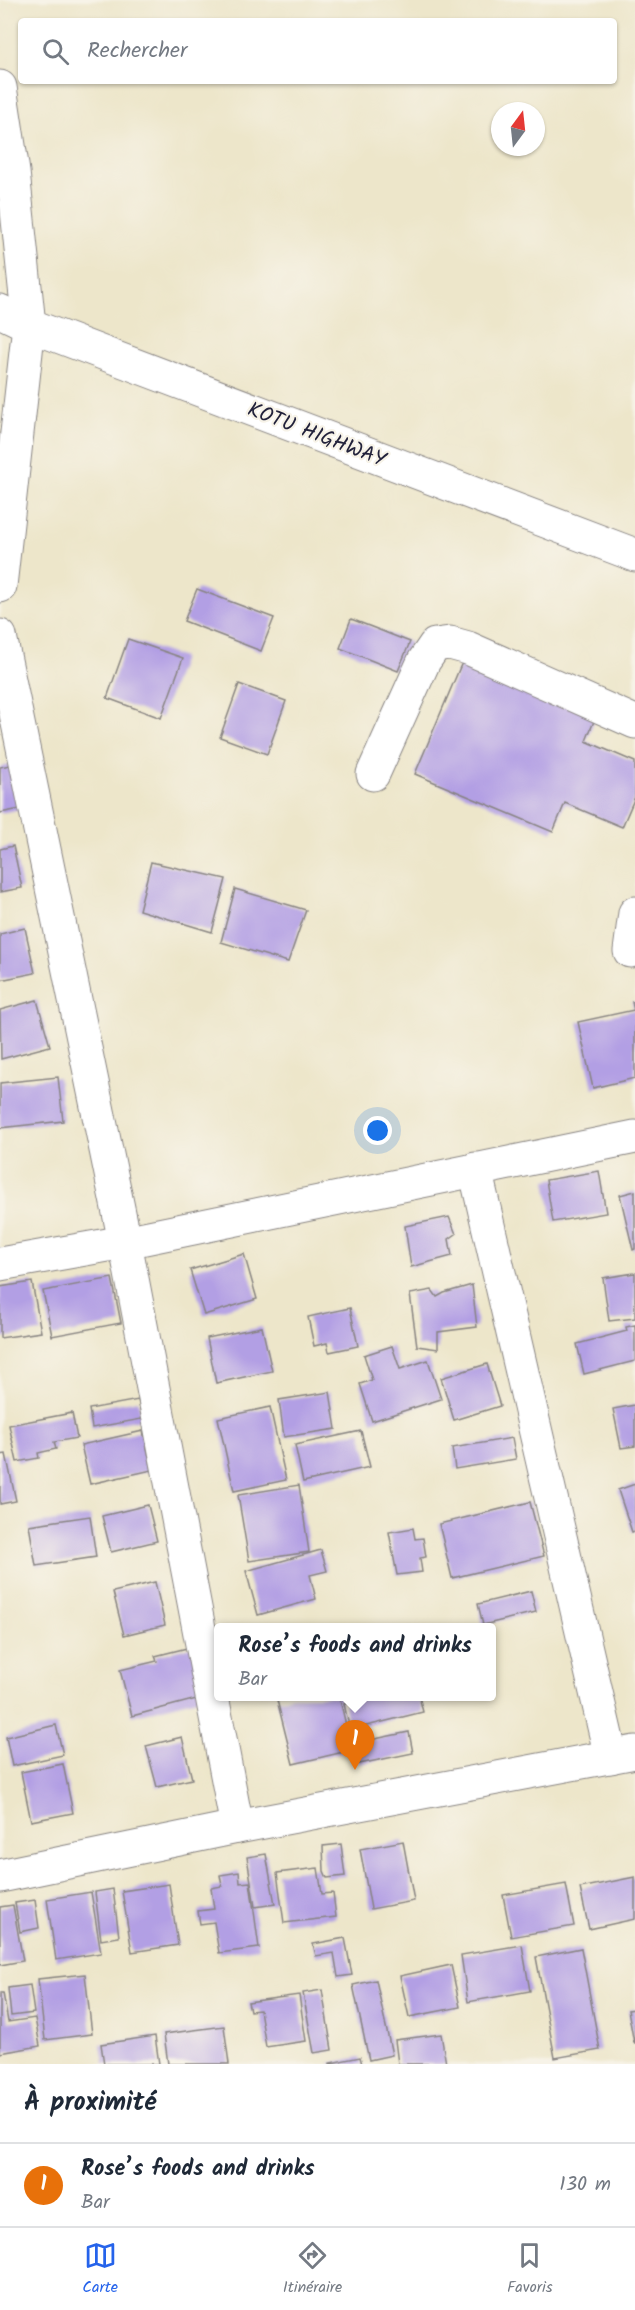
<!DOCTYPE html>
<html lang="fr">
<head>
<meta charset="utf-8">
<style>
  body { margin:0; font-family:Kalam,sans-serif; background:#f6f6f7; color:#1f2937 }
  .compass { position:absolute; left:491px; top:102px; width:54px; height:54px; border-radius:50%; background:#fff; box-shadow:0 2px 4px #0004; rotate:15deg }
  .you { position:absolute; left:378px; top:1131px; width:21px; height:21px; margin:-15px; border:4px solid #fff; border-radius:50%; background:#1a73e8; box-shadow:0 0 0 9px #1a73e833 }
  .badge { display:grid; place-items:center; width:39px; height:39px; border-radius:50%; background:#2563eb; color:#fff; font-size:20px; font-weight:700 }
  .pin { position:absolute; translate:-50% -50px; filter:drop-shadow(0 2px 3px #0008) }
  .pin::after { content:''; position:absolute; top:32px; width:21px; height:18px; background:inherit; clip-path:polygon(0 0,100% 0,50% 100%) }
  .popup { position:absolute; left:214px; top:1623px; width:282px; height:78px; box-sizing:border-box; display:grid; place-content:center; border-radius:6px; background:#fff; filter:drop-shadow(0 2px 4px #0005); font-size:20px; white-space:nowrap; color:#747a83 }
  .popup b { font-size:22px; color:#1f2937 }
  .popup::after { content:''; position:absolute; left:50%; top:100%; margin-left:-12px; border:12px solid transparent; border-top-color:#fff }
  .list { margin:0; padding:0; list-style:none }
  h2 { display:flex; justify-content:space-between; align-items:center; height:78px; margin:0; padding:0 24px; font-size:26px }
  h2 small { font-size:20px; font-weight:400; color:#747a83 }
  .list li { display:grid; grid-template-columns:39px 1fr auto; gap:18px; align-items:center; box-sizing:border-box; height:84px; padding:0 24px; border-top:2px solid #e0e1e3 }
  .list b { display:block; font-size:22px; white-space:nowrap }
  .list p { margin:0; font-size:20px; white-space:nowrap; color:#747a83 }
  .list em { font-size:20px; font-style:normal; color:#747a83 }
  .icon { flex:none; width:33px; height:33px; fill:none; stroke:currentColor; stroke-width:2; stroke-linecap:round; stroke-linejoin:round }
  .map { position:relative; flex:none; width:635px; height:2064px; overflow:hidden }
  .search { position:absolute; background:#fff; box-shadow:0 2px 4px #0004; left:18px; right:18px; top:18px; height:66px; display:flex; align-items:center; gap:15px; box-sizing:border-box; padding:0 21px; border-radius:6px; color:#747a83; font-size:22px }
  .sheet { height:162px; background:#fff }
  nav { display:flex; justify-content:space-around; align-items:center; box-sizing:border-box; height:84px; border-top:2px solid #e0e1e3; background:#fff; font-size:16px; color:#747a83 }
  nav a { display:grid; justify-items:center; gap:3px }
  nav .on { color:#2563eb }
  .map>svg:first-child { display:block }
  .building { fill:#b29fe4 }
  .lines { fill:none; stroke-linecap:round; stroke-linejoin:round }
  .street-casing { stroke:#888482; stroke-width:35 }
  .secondary-casing { stroke:#888482; stroke-width:35 }
  .street { stroke:#fff; stroke-width:33 }
  .secondary { stroke:#fff; stroke-width:33 }
  .labels { text-anchor:middle; stroke-width:4.5; stroke-linejoin:round; paint-order:stroke }
  .street-label { font-size:21px; fill:#22223b; stroke:#f7f3e8 }
</style>
</head>
<body>
<div class="map">
<svg width="635" height="2064" viewBox="0 0 635 2064">
  <rect width="100%" height="100%" fill="#f7f3e8"/>
  <filter id="ink" filterUnits="userSpaceOnUse"><feTurbulence type="fractalNoise" baseFrequency=".0167" numOctaves="2"/><feDisplacementMap in="SourceGraphic" scale="12" xChannelSelector="R" yChannelSelector="G"/><feConvolveMatrix kernelMatrix="1 2 1 2 8 2 1 2 1" color-interpolation-filters="sRGB"/></filter>
  <filter id="wash" filterUnits="userSpaceOnUse"><feTurbulence type="fractalNoise" baseFrequency=".008" numOctaves="4" result="noise"/><feDisplacementMap in="SourceGraphic" scale="24" xChannelSelector="R" yChannelSelector="G"/><feGaussianBlur stdDeviation="1.35" result="paint"/><feColorMatrix in="noise" values="0 0 0 0 0 0 0 0 0 0 0 0 0 0 0 0 0 1.4 0 .05"/><feComposite in="paint" operator="in"/></filter>
  <g filter="url(#wash)">
    <rect width="100%" height="100%" fill="#ede6ca"/>
    <g id="blocks">
      <!-- building -->
      <g class="building">
        <path d="M197 589 274 618 261 651 184 621Z"/>
        <path d="M351 619 410 642 398 671 340 648Z"/>
        <path d="M128 639 183 658 161 718 107 698Z"/>
        <path d="M463 660 596 716 586 741 635 762V797L622 827 565 803 553 832 415 774Z"/>
        <path d="M239 684 286 701 267 754 220 737Z"/>
        <path d="M20 763 30 807 0 813V767Z"/>
        <path d="M13 846 22 888 0 892V849Z"/>
        <path d="M151 862 226 879 212 932 139 910Z"/>
        <path d="M235 889 306 910 288 962 221 942Z"/>
        <path d="M25 928 35 973 0 980V934Z"/>
        <path d="M37 1000 50 1046 1 1059 0 1010Z"/>
        <path d="M632 1002H635V1078L593 1088 578 1022 634 1010Z"/>
        <path d="M58 1077 63 1121 0 1128V1083Z"/>
        <path d="M599 1171 606 1213 553 1222 546 1180Z"/>
        <path d="M635 1191V1249L633 1250 620 1195Z"/>
        <path d="M449 1217 456 1234 449 1239 452 1256 411 1267 405 1226Z"/>
        <path d="M244 1254 257 1299 204 1315 190 1270Z"/>
        <path d="M635 1273V1318L609 1321 603 1278Z"/>
        <path d="M112 1278 121 1323 52 1336 43 1291Z"/>
        <path d="M32 1282 41 1332 0 1338V1287Z"/>
        <path d="M472 1285 477 1327 438 1332V1349L417 1346 410 1294 432 1290 437 1297 444 1293Z"/>
        <path d="M350 1308 358 1346 329 1352 327 1343 314 1346 308 1317Z"/>
        <path d="M635 1325V1361L584 1374 577 1344 627 1331 626 1327Z"/>
        <path d="M262 1327 272 1371 216 1383 207 1338Z"/>
        <path d="M392 1346 400 1369 428 1360 441 1399 372 1421 360 1384 372 1380 364 1355Z"/>
        <path d="M487 1364 500 1406 454 1420 441 1378Z"/>
        <path d="M330 1392 336 1429 284 1437 279 1400Z"/>
        <path d="M138 1400 142 1419 92 1428 89 1409Z"/>
        <path d="M635 1405V1446L621 1448 613 1409Z"/>
        <path d="M270 1407 286 1480 234 1491 218 1418Z"/>
        <path d="M72 1413 77 1438 54 1442 56 1449 38 1453 39 1458 17 1462 9 1425Z"/>
        <path d="M143 1431 152 1470 90 1484 81 1445Z"/>
        <path d="M361 1431 370 1467 303 1482 295 1445Z"/>
        <path d="M512 1438 516 1459 455 1469 452 1448Z"/>
        <path d="M6 1454 16 1501 0 1504V1455Z"/>
        <path d="M635 1484V1531L632 1532 618 1490Z"/>
        <path d="M299 1485 309 1552 249 1561 238 1495Z"/>
        <path d="M530 1502 544 1556 452 1578 439 1524Z"/>
        <path d="M148 1505 157 1541 111 1552 102 1516Z"/>
        <path d="M90 1516 96 1557 36 1566 29 1525Z"/>
        <path d="M413 1528 415 1539 423 1538 426 1557 420 1558 422 1572 397 1575 389 1532Z"/>
        <path d="M321 1550 327 1571 310 1575 316 1599 258 1615 246 1571Z"/>
        <path d="M155 1582 165 1625 124 1635 113 1592Z"/>
        <path d="M531 1591 536 1612 483 1625 478 1604Z"/>
        <path d="M195 1646 208 1696 132 1716 120 1670 157 1661 155 1656Z"/>
        <path d="M293 1696H339L352 1750 293 1764 277 1700Z"/>
        <path d="M376 1696H419L423 1712 350 1730 344 1704Z"/>
        <path d="M56 1725 63 1755 12 1766 6 1737Z"/>
        <path d="M409 1732 413 1753 359 1764 355 1743Z"/>
        <path d="M182 1737 192 1779 157 1787 146 1746Z"/>
        <path d="M63 1764 73 1813 31 1821 21 1772Z"/>
        <path d="M403 1841 414 1901 371 1909 360 1849Z"/>
        <path d="M341 1844 345 1876 327 1878 324 1871 323 1846Z"/>
        <path d="M266 1854 275 1904 255 1907 247 1857Z"/>
        <path d="M318 1868 322 1894 333 1893 336 1917 284 1923 277 1873Z"/>
        <path d="M239 1872 240 1883 250 1882 259 1948 219 1953 214 1922 200 1924 198 1911 214 1909 211 1888 222 1886 220 1875Z"/>
        <path d="M635 1877V1919L589 1929 580 1888Z"/>
        <path d="M169 1884 178 1945 132 1952 122 1891Z"/>
        <path d="M566 1884 574 1926 511 1937 503 1895Z"/>
        <path d="M113 1889 119 1937 101 1940 95 1892Z"/>
        <path d="M91 1892 101 1953 56 1960 47 1899Z"/>
        <path d="M35 1900 39 1928 20 1932 15 1903Z"/>
        <path d="M13 1905 23 1961 0 1965V1907Z"/>
        <path d="M345 1938 352 1975 338 1977 334 1953 316 1956 313 1944Z"/>
        <path d="M522 1945 530 1991 468 2002 461 1955Z"/>
        <path d="M581 1948 600 2050 555 2058 536 1957Z"/>
        <path d="M451 1965 460 2007 409 2017 400 1976Z"/>
        <path d="M85 1974 92 2034 45 2040 38 1979Z"/>
        <path d="M376 1980 392 2055 369 2060 353 1985Z"/>
        <path d="M30 1985 34 2013 11 2016 8 1988Z"/>
        <path d="M322 1990 332 2050 314 2053 303 1993Z"/>
        <path d="M0 1993H3L8 2022 35 2018 40 2046 0 2053Z"/>
        <path d="M299 1995 306 2041 266 2047 260 2010 250 2011 248 2002Z"/>
        <path d="M635 2009V2043H634L628 2010Z"/>
        <path d="M224 2026 229 2064H168L164 2034Z"/>
        <path d="M441 2034 446 2064H398L395 2040Z"/>
        <path d="M155 2036 159 2064H104L101 2044Z"/>
        <path d="M360 2057 362 2064H330V2063Z"/>
      </g>
    </g>
  </g>
  <g filter="url(#ink)">
    <use href="#blocks" fill-opacity="0" stroke="#888482" stroke-width="1.5"/>
    <g class="lines">
      <!-- street casing -->
      <g class="street-casing">
        <g id="street">
          <path d="M0 87 13 172 29 325 0 586"/>
          <path d="M0 636 125 1242 237 1827"/>
          <path d="M373 774 424 661 435 645 450 643 468 648 635 722"/>
          <path d="M630 951 635 913"/>
          <path d="M475 1169 611 1757"/>
          <path d="M0 1264 125 1242 635 1137"/>
          <path d="M0 1876 237 1827 635 1752"/>
        </g>
      </g>
      <!-- secondary casing -->
      <g class="secondary-casing">
        <path id="secondary" d="M0 311 29 325 635 555"/>
      </g>
      <!-- street -->
      <use href="#street" class="street"/>
      <!-- secondary -->
      <use href="#secondary" class="secondary"/>
    </g>
  </g>
  <g class="labels">
    <!-- street labels -->
    <g class="street-label">
      <text transform="translate(317 434) rotate(21)" y="7">KOTU HIGHWAY</text>
    </g>
  </g>
</svg>
<svg class="compass" viewBox="-18 -18 36 36"><path d="M0-13l5 13h-10z" fill="#e53935"/><path d="M0 13l5-13h-10z" fill="#747a83"/></svg>
<div class="you"></div>
<div class="pin badge" style="left:355px;top:1770px;background:#e8710a">1</div>
<div class="popup"><b>Rose’s foods and drinks</b>Bar</div>
<div class="search"><svg class="icon" aria-label="search" viewBox="0 0 24 24"><circle cx="10" cy="10" r="6"/><path d="M15 15l6 6"/></svg>Rechercher</div>
</div>
<section class="sheet">
<h2>À proximité<small></small></h2>
<ul class="list">
<li><span class="badge" style="background:#e8710a">1</span><div><b>Rose’s foods and drinks</b><p>Bar</p></div><em>130 m</em></li>
</ul>
</section>
<nav>
<a class="on"><svg class="icon" aria-label="map" viewBox="0 0 24 24"><path d="M3 6l6-2 6 2 6-2v14l-6 2-6-2-6 2zM9 4v14M15 6v14"/></svg>Carte</a>
<a><svg class="icon" aria-label="directions" viewBox="0 0 24 24"><path d="M12 3l9 9-9 9-9-9zM9 14v-3h6M13 9l2 2-2 2"/></svg>Itinéraire</a>
<a><svg class="icon" aria-label="saved" viewBox="0 0 24 24"><path d="M7 4h10v16l-5-4-5 4z"/></svg>Favoris</a>
</nav>
</body>
</html>
